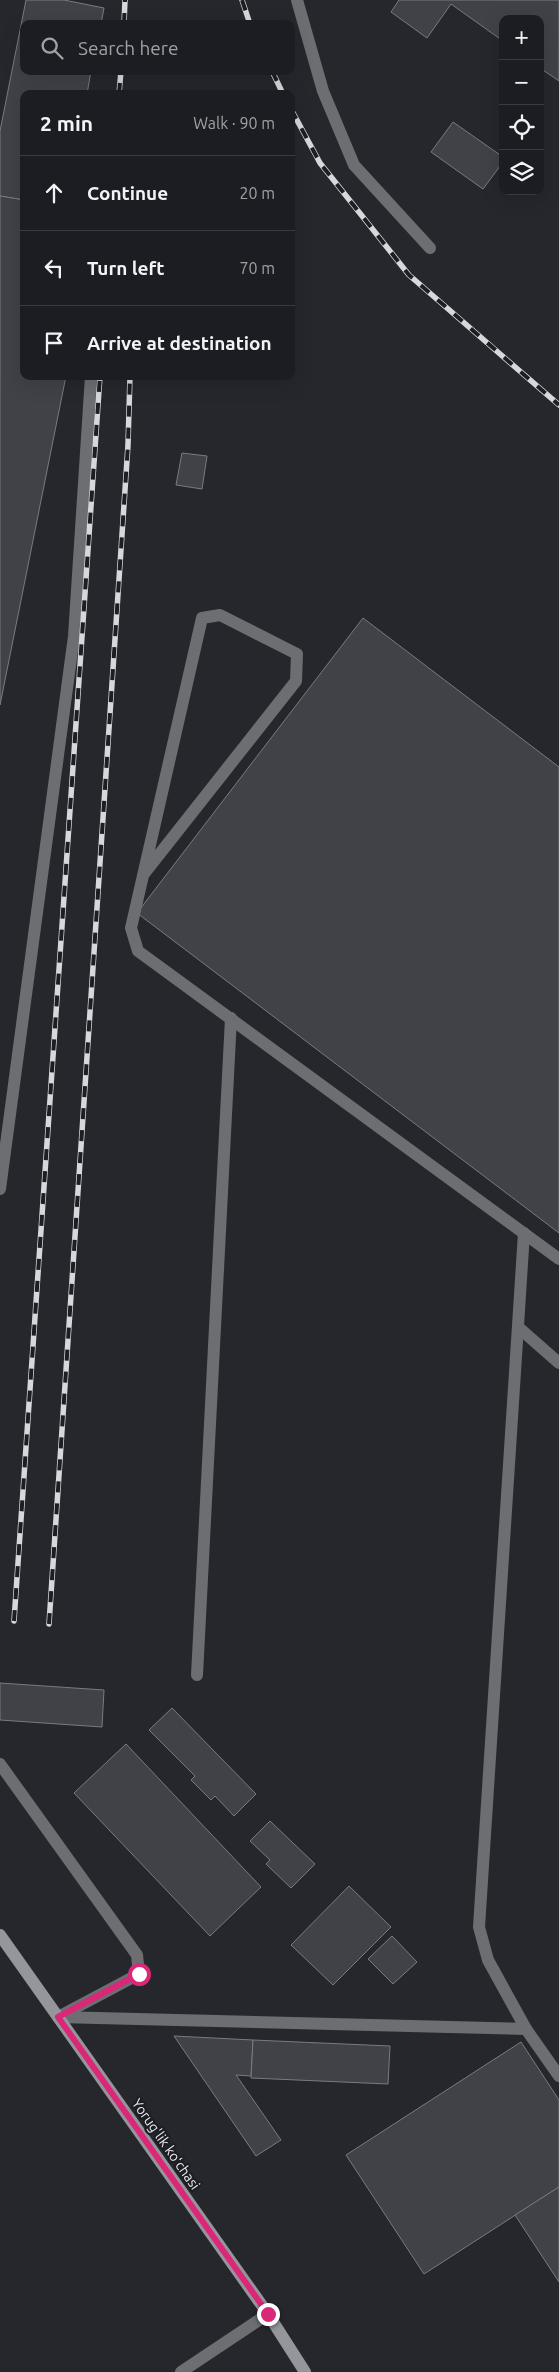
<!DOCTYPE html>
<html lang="en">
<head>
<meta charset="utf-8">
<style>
  body { margin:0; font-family:Ubuntu,sans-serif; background:#25262a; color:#f1f3f6 }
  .controls { position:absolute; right:15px; top:15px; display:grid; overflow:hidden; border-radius:10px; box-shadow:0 5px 20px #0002 }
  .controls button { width:45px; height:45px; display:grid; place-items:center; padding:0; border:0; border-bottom:1px solid #3a3b40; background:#1c1d22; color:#f1f3f6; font:25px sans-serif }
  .stop { position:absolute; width:15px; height:15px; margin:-11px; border:4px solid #db2777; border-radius:50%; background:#fff }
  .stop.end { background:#db2777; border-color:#fff; box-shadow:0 1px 5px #0008 }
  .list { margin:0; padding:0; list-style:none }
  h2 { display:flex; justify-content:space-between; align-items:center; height:65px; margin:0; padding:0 20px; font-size:21px }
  h2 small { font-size:16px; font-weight:400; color:#a0a2a5 }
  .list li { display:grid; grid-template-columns:32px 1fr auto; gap:15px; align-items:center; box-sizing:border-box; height:75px; padding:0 20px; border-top:1px solid #3a3b40 }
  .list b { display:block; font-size:19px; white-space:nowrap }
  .list em { font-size:16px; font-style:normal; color:#a0a2a5 }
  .icon { flex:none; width:28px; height:28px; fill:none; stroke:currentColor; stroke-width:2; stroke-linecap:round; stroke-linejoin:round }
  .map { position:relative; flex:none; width:559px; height:2372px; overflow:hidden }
  .search { position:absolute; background:#1c1d22; box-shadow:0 5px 20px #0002; left:20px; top:20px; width:275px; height:55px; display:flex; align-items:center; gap:12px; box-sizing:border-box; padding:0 18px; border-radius:10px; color:#a0a2a5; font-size:19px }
  .panel { position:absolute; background:#1c1d22; box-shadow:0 5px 20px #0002; left:20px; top:90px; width:275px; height:290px; border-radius:10px }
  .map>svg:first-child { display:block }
  .building { fill:#404248; stroke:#797b82 }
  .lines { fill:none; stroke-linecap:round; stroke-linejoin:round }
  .service { stroke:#6d6e71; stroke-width:12 }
  .minor { stroke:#6d6e71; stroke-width:12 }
  .secondary { stroke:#94969b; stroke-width:12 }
  .rail-casing { stroke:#d7d8dc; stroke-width:5.5 }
  .rail { stroke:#1c1e23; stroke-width:4; stroke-dasharray:11; stroke-linecap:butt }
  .route { stroke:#db2777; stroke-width:6 }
  .labels { text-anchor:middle; stroke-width:4.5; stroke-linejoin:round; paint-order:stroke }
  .street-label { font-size:14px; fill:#ebecf0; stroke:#1c1e23 }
</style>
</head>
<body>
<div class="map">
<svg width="559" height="2372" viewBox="0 0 559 2372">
  <rect width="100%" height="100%" fill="#26272d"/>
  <!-- building -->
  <g class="building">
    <path d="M26 0H64L104 8 101 24H24V71H91L87 94H24V200L0 196V131Z"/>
    <path d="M399 0H559V81L540 68V19H503V41L451 4 427 38 391 12Z"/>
    <path d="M453 122 503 157V162L483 189 431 152Z"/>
    <path d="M0 196 24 200V376H66L0 705Z"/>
    <path d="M182 453 207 456 202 489 176 485Z"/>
    <path d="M363 618 559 767V1233L137 913Z"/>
    <path d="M0 1683 104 1690 102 1727 0 1720Z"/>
    <path d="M172 1708 256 1794 234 1816 215 1796 211 1800 191 1780 195 1776 149 1730Z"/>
    <path d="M126 1744 261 1887 210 1936 74 1793Z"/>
    <path d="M270 1821 315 1864 291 1888 266 1864 270 1860 250 1841Z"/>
    <path d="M349 1886 391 1927 333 1985 291 1945Z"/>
    <path d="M392 1936 417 1962 393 1984 368 1959Z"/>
    <path d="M174 2036 253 2040 251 2076 236 2075 281 2140 256 2156Z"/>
    <path d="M253 2040 390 2046 388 2084 251 2078Z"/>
    <path d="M521 2042 559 2100V2187L424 2274 346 2155Z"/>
    <path d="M559 2187V2282L515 2215Z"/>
  </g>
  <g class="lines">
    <!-- service -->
    <g class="service">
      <path d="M297 0 323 91 354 165 430 248"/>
      <path d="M143 875 296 681 297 654 220 615 202 618 131 928 138 951 559 1259"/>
      <path d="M0 1189 74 636 91 376"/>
      <path d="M524 1233 479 1927 488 1960 526 2029 559 2076"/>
      <path d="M518 1327 559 1363"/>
      <path d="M197 1675 231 1018"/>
      <path d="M0 1764 137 1955 139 1974 60 2016"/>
      <path d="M58 2017 526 2029"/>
    </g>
    <!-- minor -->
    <path class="minor" d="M181 2372 268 2314"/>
    <!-- secondary -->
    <path class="secondary" d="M0 1935 268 2314 305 2372"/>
    <!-- rail casing -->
    <g class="rail-casing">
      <g id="rail">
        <path d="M242 0 250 24"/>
        <path d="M124 24 125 0"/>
        <path d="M272 71 283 94"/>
        <path d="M119 94 121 71"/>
        <path d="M291 109 320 163 409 275 559 405"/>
        <path d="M14 1621 100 376"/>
        <path d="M49 1624 128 445 130 376"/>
      </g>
    </g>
    <!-- rail -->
    <use href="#rail" class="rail"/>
  </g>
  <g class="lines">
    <!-- route -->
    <path class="route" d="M139 1974 58 2017 268 2314"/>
  </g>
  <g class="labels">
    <!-- street labels -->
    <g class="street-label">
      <text transform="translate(166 2144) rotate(55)" y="5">Yorug'lik koʻchasi</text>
    </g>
  </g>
</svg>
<div class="controls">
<button>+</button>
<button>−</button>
<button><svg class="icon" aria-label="locate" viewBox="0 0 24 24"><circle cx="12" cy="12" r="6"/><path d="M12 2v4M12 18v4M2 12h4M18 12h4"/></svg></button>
<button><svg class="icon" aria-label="layers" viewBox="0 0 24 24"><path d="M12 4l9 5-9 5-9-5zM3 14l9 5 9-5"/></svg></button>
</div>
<div class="stop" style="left:139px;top:1974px"></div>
<div class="stop end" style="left:268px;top:2314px"></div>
<div class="search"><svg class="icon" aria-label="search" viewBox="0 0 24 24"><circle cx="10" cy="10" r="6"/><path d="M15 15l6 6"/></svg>Search here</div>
<section class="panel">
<h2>2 min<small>Walk · 90 m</small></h2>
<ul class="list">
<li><svg class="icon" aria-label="ahead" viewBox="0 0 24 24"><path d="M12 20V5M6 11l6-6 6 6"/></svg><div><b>Continue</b></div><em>20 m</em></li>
<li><svg class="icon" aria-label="left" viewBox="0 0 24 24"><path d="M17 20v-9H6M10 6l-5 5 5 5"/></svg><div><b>Turn left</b></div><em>70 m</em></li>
<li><svg class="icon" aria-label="arrive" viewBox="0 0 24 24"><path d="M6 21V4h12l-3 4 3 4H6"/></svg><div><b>Arrive at destination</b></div></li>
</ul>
</section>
</div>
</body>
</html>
